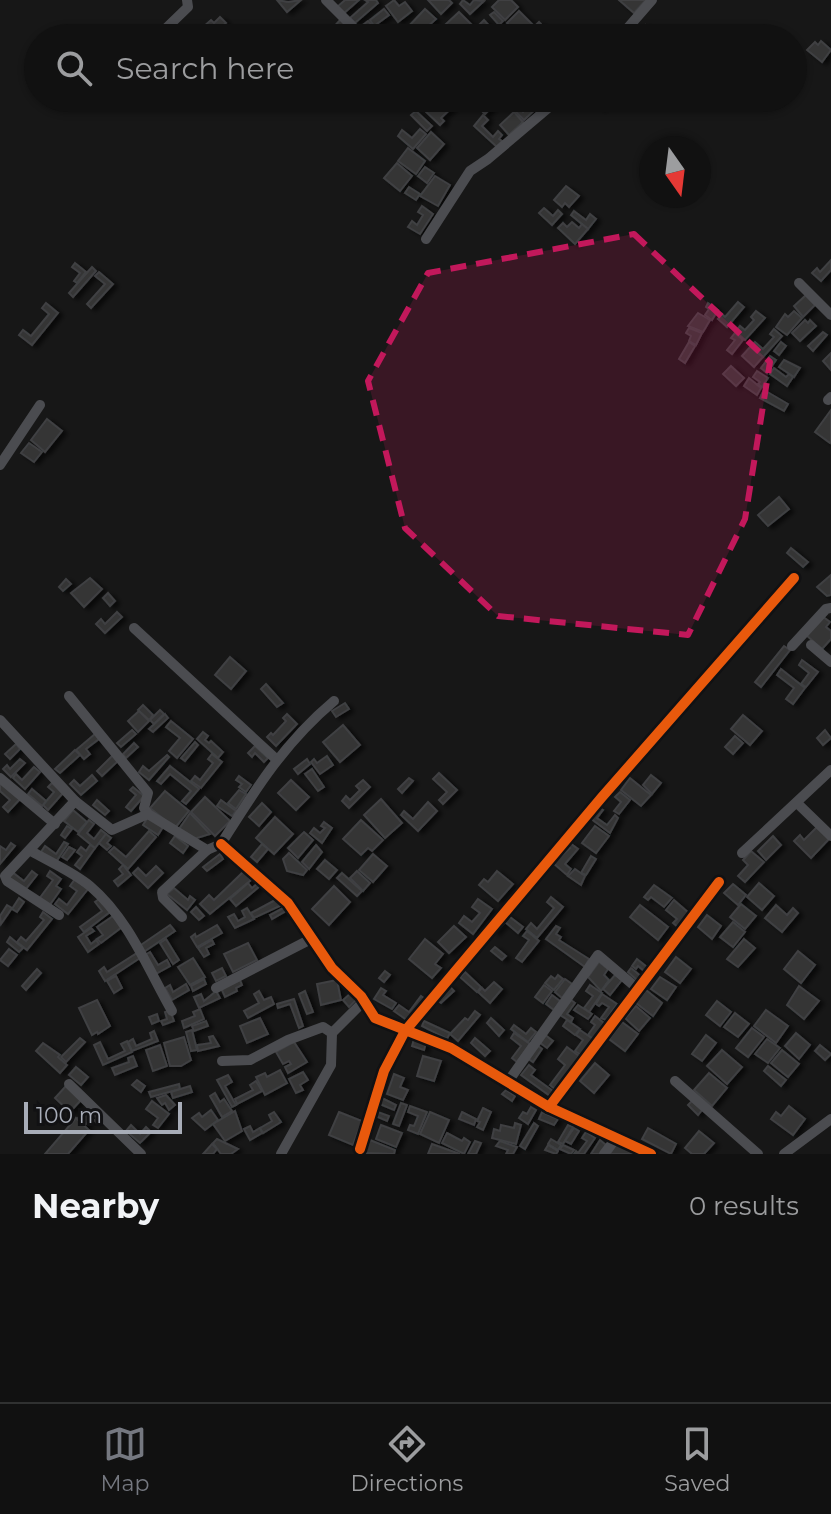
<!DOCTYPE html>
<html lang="en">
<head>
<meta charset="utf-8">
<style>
  body { margin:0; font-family:Montserrat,sans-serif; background:#1a1a1a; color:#f1f3f6 }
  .compass { position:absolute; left:639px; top:136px; width:72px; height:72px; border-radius:50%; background:#111; box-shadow:0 2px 6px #0004; rotate:166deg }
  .scale { position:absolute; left:24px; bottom:20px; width:158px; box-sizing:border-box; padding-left:8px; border:4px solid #a8adb8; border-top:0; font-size:22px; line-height:28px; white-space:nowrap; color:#a8adb8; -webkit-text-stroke:6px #111113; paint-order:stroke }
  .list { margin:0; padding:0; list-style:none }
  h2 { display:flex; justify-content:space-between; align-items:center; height:104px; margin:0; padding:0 32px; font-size:34px }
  h2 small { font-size:26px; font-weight:400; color:#9c9d9f }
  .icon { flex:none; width:44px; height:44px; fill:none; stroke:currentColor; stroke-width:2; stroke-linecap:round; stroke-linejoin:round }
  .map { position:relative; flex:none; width:831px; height:1154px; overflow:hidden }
  .search { position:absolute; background:#111; box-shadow:0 2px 6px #0004; left:24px; right:24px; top:24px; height:88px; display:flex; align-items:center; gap:20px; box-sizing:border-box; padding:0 28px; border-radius:44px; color:#9c9d9f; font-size:30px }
  .sheet { height:248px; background:#111 }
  nav { display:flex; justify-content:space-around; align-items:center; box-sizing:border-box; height:112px; border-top:2px solid #303131; background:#111; font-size:22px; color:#9c9d9f }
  nav a { display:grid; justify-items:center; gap:4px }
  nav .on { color:#757880 }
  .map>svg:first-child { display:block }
  .building { fill:#353536; stroke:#3f4043; stroke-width:2; filter:url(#shadow) }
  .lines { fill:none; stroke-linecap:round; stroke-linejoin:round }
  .minor { stroke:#4b4c50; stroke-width:10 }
  .cycleway-casing { stroke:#111113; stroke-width:15 }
  .cycleway { stroke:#e8590c; stroke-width:10 }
  .marked { fill:#c2185b; fill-opacity:0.2; stroke:#c2185b; stroke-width:6; stroke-dasharray:16 10; stroke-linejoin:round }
</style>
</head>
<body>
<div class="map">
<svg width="831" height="1154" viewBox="0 0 831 1154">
  <defs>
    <filter id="shadow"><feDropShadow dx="4.5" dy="2.5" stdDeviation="2" flood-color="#0009"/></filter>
  </defs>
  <rect width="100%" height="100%" fill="#171717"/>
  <!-- building -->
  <g class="building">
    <path d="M277 0 288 2 301 0 287 12Z"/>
    <path d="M345 0H359L343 14 337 7Z"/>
    <path d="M365 0H376L378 3 355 23 350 18 368 2Z"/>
    <path d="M394 0 399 6 405 2 412 11 398 22 386 6Z"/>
    <path d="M428 0H449L452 3 441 14Z"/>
    <path d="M463 0 470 5 474 0 484 1 470 14 460 4Z"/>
    <path d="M499 0H511L518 7 505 20 492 7Z"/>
    <path d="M619 0H646L634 13Z"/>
    <path d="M384 9 389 15 374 26 370 20Z"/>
    <path d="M425 9 436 19 415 38 406 29Z"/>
    <path d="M519 11 532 24 520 36 507 23Z"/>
    <path d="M459 12 475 28 466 38H460L446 24Z"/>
    <path d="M494 12 503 21 499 25 490 15Z"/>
    <path d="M220 17 226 23 211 36 203 27 211 20 214 23Z"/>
    <path d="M341 19 353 31 346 38H339L331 30Z"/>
    <path d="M484 20 493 30 488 35 479 25Z"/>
    <path d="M368 21 373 26 363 34 359 28Z"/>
    <path d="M539 22 554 38H544L534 27Z"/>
    <path d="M646 25 653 30 647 38H631L635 34 638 36Z"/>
    <path d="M507 29 515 38H498Z"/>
    <path d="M377 30 384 37 371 38 370 37Z"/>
    <path d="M821 41 831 50 822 62 807 50 815 42 818 45Z"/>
    <path d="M419 98H429L420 107 415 102Z"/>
    <path d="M436 98H454L458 102 441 118 444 121 440 125 424 110Z"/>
    <path d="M487 98H501L493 106Z"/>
    <path d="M503 98H510L516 104 510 110 500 100Z"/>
    <path d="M529 98H533L540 105 524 120 514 110 518 106 523 112 529 106 525 101Z"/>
    <path d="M591 98H611L601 108Z"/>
    <path d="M485 100 492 107 485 114 478 107Z"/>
    <path d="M416 111 432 126 427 131 411 115Z"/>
    <path d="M514 112 523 122 509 135 500 125Z"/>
    <path d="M483 115 488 120 482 126 493 137 498 131 502 135 499 139 502 141 497 147 474 126Z"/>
    <path d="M420 129 426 134 413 149 398 136 402 130 412 138Z"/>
    <path d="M431 132 444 144 430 160 417 148Z"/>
    <path d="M408 148 425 161 416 174 398 161Z"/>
    <path d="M397 163 412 176 400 191 384 178Z"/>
    <path d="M425 167 434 173 427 183 418 176Z"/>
    <path d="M435 176 450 185 438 206 420 196Z"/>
    <path d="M566 186 579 196 569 207 565 203 562 207 554 200Z"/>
    <path d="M409 187 420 194 416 200 405 193Z"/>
    <path d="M422 206 433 214 420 234 408 227 412 221 417 225 423 215 418 212Z"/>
    <path d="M544 208 553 216 558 210 562 214 552 225 539 213Z"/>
    <path d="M574 211 586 220 590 214 596 219 588 229 571 215Z"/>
    <path d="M572 222 579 228 582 224 588 229 575 244 558 228 563 223 567 227Z"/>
    <path d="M831 260V270L821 281 812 273 817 268 820 272Z"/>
    <path d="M75 263 86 272 77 283 74 281 80 273 72 267Z"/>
    <path d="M92 267 96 271 73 297 69 293Z"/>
    <path d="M99 272 113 284 91 308 87 304 105 284 95 276Z"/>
    <path d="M806 295 815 305 803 317 794 306Z"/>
    <path d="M738 302 744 307 727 327 718 319 722 314 725 317Z"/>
    <path d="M46 303 58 313 32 345 19 335 23 330 31 336 49 314 42 308Z"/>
    <path d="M708 303 718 310 712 320 705 315 709 309 706 307Z"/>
    <path d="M756 311 765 318 745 340 735 332 740 326 745 330 754 320 751 317Z"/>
    <path d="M794 311 802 318 787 335 776 327 785 314 788 317Z"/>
    <path d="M698 313 710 320 703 332 688 326Z"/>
    <path d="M805 320 808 323 810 320 816 326 800 341 792 333Z"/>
    <path d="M689 328 702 333 696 345 689 341 691 336 686 333Z"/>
    <path d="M774 329 782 336 763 357 751 346 755 342 763 349 774 337 770 334Z"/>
    <path d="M823 332 827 335 813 351 808 346Z"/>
    <path d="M735 333 743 340 732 354 727 350 735 340 731 338Z"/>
    <path d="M689 342 695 346 685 363 679 359Z"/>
    <path d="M781 342 786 346 779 355 774 351Z"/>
    <path d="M750 347 763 357 754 367 742 356Z"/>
    <path d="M831 353V370L823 361Z"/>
    <path d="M770 356 776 360 767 373 761 368Z"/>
    <path d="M784 360 800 368 794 377 779 367Z"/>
    <path d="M731 366 744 378 736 386 723 374Z"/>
    <path d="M774 368 786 377 789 374 793 377 787 386 770 374Z"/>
    <path d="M757 371 768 378 762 387 758 384 760 382 753 377Z"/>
    <path d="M749 378 761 388 757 395 744 386Z"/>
    <path d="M764 390 788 404 784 411 760 398Z"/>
    <path d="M831 410V441L830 443 815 432Z"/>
    <path d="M47 419 62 431 45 452 31 440Z"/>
    <path d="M29 443 42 452 34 462 21 453Z"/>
    <path d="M779 497 789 509 768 526 758 515Z"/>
    <path d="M791 548 808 562 803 567 787 553Z"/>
    <path d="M831 575V595L827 596 817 587Z"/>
    <path d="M90 578 102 589 84 607 71 593Z"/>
    <path d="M66 579 71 584 63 591 59 587Z"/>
    <path d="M108 593 115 601 110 606 103 598Z"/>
    <path d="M117 612 122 617 105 633 96 624 101 619 105 624Z"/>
    <path d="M822 616 830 622 826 627 831 631V639L822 649 806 635Z"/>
    <path d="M784 646 790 650 761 687 755 682Z"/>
    <path d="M230 657 246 671 231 689 215 675Z"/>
    <path d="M802 660 818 672 806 687 801 684 809 673 799 665Z"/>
    <path d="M781 669 805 688 793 704 786 699 794 688 777 675Z"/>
    <path d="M266 684 283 703 277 707 261 689Z"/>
    <path d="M345 703 349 709 336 717 332 711Z"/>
    <path d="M143 705 153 715 149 720 138 710Z"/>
    <path d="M160 710 164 714 154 724 150 720Z"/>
    <path d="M139 711 149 721 138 732 128 721Z"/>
    <path d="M165 714 168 718 153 732 149 729Z"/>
    <path d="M287 714 297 724 276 746 267 737 271 733 273 735 286 721 283 718Z"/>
    <path d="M743 715 762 731 750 745 731 729Z"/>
    <path d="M171 721 193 739 177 758 169 751 180 738 166 727Z"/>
    <path d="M343 725 360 745 340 762 323 742Z"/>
    <path d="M132 730 136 734 121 747 117 743Z"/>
    <path d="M825 730 831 738 823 745 817 738Z"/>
    <path d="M203 732 208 736 205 740 209 743 211 741 223 752 218 758 197 739Z"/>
    <path d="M95 734 99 739 86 749 90 754 84 759 76 750Z"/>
    <path d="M735 736 743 743 733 754 725 747Z"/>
    <path d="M195 742 198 745 185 761 181 758Z"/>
    <path d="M134 743 138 747 126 758 123 754Z"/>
    <path d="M16 744 20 749 10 759 5 754Z"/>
    <path d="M255 746 268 758 264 762 255 753 252 757 248 753Z"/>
    <path d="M75 750 80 755 60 773 55 769Z"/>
    <path d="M212 754 222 762 201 788 191 781 195 776 200 780 213 763 208 759Z"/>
    <path d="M113 755 118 761 102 776 97 771Z"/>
    <path d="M167 755 169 757 149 780 139 772 143 766 149 771Z"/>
    <path d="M327 756 333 765 320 774 311 762 314 759 317 763Z"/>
    <path d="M20 759 25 763 11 777 3 769 7 765 10 769Z"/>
    <path d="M307 759 310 764 298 774 294 769Z"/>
    <path d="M170 766 199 789 186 804 182 801 191 791 170 774 161 784 157 781Z"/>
    <path d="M34 767 40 772 25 789 13 778 16 774 22 780Z"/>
    <path d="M312 769 324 787 318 791 305 774Z"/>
    <path d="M439 773 457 790 443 804 439 800 447 792 433 779Z"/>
    <path d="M92 775 97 781 81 795 70 784 74 780 80 786Z"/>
    <path d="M651 775 661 783 652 794 643 785Z"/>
    <path d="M239 776 251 785 246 792 239 787 242 784 236 780Z"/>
    <path d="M409 778 413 781 402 793 398 789Z"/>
    <path d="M630 778 651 795 641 806 621 790Z"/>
    <path d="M0 780 21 798 8 812 3 807 10 800 0 791Z"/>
    <path d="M291 780 309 797 296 810 278 793Z"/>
    <path d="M363 780 370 787 349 808 342 801 346 796 350 800 360 790 356 786Z"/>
    <path d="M52 783 63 793 48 810 43 805 54 792 48 787Z"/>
    <path d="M133 787 144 796 131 811 126 807 136 795 130 790Z"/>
    <path d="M32 789 46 801 42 806 28 794Z"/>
    <path d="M239 790 246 794 236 809 228 803Z"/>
    <path d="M165 791 189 811 175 828 150 808Z"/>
    <path d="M620 792 630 800 619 814 614 811 621 802 615 797Z"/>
    <path d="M205 797 230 821 215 836 191 812Z"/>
    <path d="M381 799 402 823 385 838 364 815Z"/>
    <path d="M97 800 109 811 105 815 93 805Z"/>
    <path d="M221 800 236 811 232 816 217 806Z"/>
    <path d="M428 802 437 811 418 831 401 815 404 811 413 819Z"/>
    <path d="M262 803 271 812 259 826 249 817Z"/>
    <path d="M598 807 603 810 597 818 607 825 615 815 618 818 610 833 590 818Z"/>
    <path d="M73 810 87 822 78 832 64 821Z"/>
    <path d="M190 813 210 834 194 839 179 829Z"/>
    <path d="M148 817 163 827 158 835 143 825Z"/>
    <path d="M275 817 293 834 274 854 256 838Z"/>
    <path d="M89 820 94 824 87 833 94 839 101 830 106 834 95 848 78 834Z"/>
    <path d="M361 820 383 840 372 851 368 848 361 855 343 839Z"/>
    <path d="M324 822 332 828 322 843 310 833 314 828 320 833 325 828 321 826Z"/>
    <path d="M67 826 72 829 65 838 61 835Z"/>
    <path d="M595 826 609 836 596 853 582 843Z"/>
    <path d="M818 826 830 838 811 858 794 841 800 835 804 840Z"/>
    <path d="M149 831 156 837 128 869 109 852 114 847 126 857Z"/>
    <path d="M304 832 313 840 298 858 288 848Z"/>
    <path d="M106 834 111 838 107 843 111 846 107 850 99 843Z"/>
    <path d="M175 836 188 846 183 853 170 843Z"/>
    <path d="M773 836 781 845 766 860 758 851Z"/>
    <path d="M64 842 68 844 56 862 41 852 45 846 56 854Z"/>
    <path d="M11 843 15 846 0 864V846L6 850Z"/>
    <path d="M570 843 578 849 565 864 571 869 567 875 553 863 570 848 567 846Z"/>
    <path d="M262 844 268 849 257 862 251 857Z"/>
    <path d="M90 845 95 848 80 869 75 865 82 856 77 852 81 847 86 851Z"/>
    <path d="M316 845 322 852 309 869 302 862Z"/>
    <path d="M69 847 75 850 67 860 62 857Z"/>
    <path d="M751 851 764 862 745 882 738 876 748 865 743 860Z"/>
    <path d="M289 853 307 870 303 875 287 871 283 859Z"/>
    <path d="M220 854 223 859 207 871 203 867Z"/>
    <path d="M373 854 387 866 373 882 359 870Z"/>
    <path d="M591 856 596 859 586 875 581 873Z"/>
    <path d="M325 860 337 870 329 879 317 869Z"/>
    <path d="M123 865 131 875 118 886 114 881 123 874 119 869Z"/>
    <path d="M156 866 163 873 148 888 133 873 138 868 146 876Z"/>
    <path d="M575 869 585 876 581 885 568 876Z"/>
    <path d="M32 871 37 875 25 890 8 877 12 872 24 881Z"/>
    <path d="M50 871 61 879 56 886 61 889 49 906 39 899 53 880 47 876Z"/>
    <path d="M244 871 251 880 210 914 200 904 209 895 214 900Z"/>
    <path d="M357 871 370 883 363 891 350 878Z"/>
    <path d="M497 871 513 884 498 901 479 885 484 879 488 882Z"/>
    <path d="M342 873 362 891 357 896 337 878Z"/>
    <path d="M75 879 88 889 68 914 55 904 59 899 67 905 77 891 70 886Z"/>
    <path d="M248 883 252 888 258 883 260 886 236 906 230 899Z"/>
    <path d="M759 883 774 896 762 910 747 897Z"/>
    <path d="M733 884 746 895 738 905 724 893Z"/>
    <path d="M654 885 672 898 664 907 651 897 648 900 644 897Z"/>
    <path d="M334 886 350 902 329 925 312 909Z"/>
    <path d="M174 888 188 900 190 896 195 900 187 910 167 894Z"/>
    <path d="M551 897 563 907 537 938 526 929 531 923 537 929 554 908 547 902Z"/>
    <path d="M19 898 24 902 17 912 12 909Z"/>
    <path d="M279 898 282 905 254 918 251 913Z"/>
    <path d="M99 899 110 912 84 932 80 927 102 911 95 902Z"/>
    <path d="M478 899 492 909 473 934 459 923 464 916 472 922 480 913 472 907Z"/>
    <path d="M674 900 690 914 679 928 673 923 677 919 666 910Z"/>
    <path d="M741 904 756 916 745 929 730 917Z"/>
    <path d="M7 905 12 908 1 924 0 916Z"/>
    <path d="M640 905 668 927 658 940 630 917Z"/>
    <path d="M776 905 787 915 793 908 798 913 782 932 765 918Z"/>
    <path d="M196 907 204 916 199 920 191 912Z"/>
    <path d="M285 907 286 911 272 919 270 915Z"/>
    <path d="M247 908 254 919 235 928 228 917 234 914 238 921 245 917 242 911Z"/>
    <path d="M43 912 52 919 27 950 17 942 21 937 26 941 44 920 40 917Z"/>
    <path d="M506 914 523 927 518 933 505 922 495 933 493 930Z"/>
    <path d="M707 915 721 926 712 939 698 927Z"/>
    <path d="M113 916 122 927 101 943 97 939 103 935 97 927Z"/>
    <path d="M733 922 745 932 733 947 720 937Z"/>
    <path d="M170 925 175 931 142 953 138 947Z"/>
    <path d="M217 925 222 933 197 947 191 937 195 934 196 937Z"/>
    <path d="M454 926 466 937 449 953 438 942Z"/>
    <path d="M556 926 560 928 556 934 561 937 559 940 589 959 585 967 546 939Z"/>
    <path d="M91 928 94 931 86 936 91 944 96 940 99 944 88 952 78 937Z"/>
    <path d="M527 931 539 941 522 962 516 958 529 940 523 936Z"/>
    <path d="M10 937 23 948 19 952 7 942Z"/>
    <path d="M166 939 179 960 173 964 160 943Z"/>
    <path d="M425 939 443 954 435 964 441 968 432 978 409 959Z"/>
    <path d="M744 939 755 948 738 967 727 959Z"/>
    <path d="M212 940 214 944 206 948 209 954 204 957 198 948Z"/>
    <path d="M248 943 257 960 233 972 224 954Z"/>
    <path d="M495 947 506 956 502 960 491 951Z"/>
    <path d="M9 949 17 955 8 966 0 960Z"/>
    <path d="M798 951 815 965 801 983 784 969Z"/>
    <path d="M150 952 158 965 167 960 170 966 154 975 143 956Z"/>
    <path d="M137 953 140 958 105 981 99 971 104 967 107 972Z"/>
    <path d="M676 957 691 969 680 983 665 972Z"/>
    <path d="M193 958 205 977 190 985 178 967Z"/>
    <path d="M637 959 647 967 644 971 638 966 636 969 632 966Z"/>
    <path d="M599 962 608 969 604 975 609 980 601 991 588 977Z"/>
    <path d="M222 968 226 976 216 981 212 973Z"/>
    <path d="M631 968 642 977 638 981 628 972Z"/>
    <path d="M37 969 41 973 26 990 22 986Z"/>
    <path d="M385 971 390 975 384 982 379 978Z"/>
    <path d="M465 972 481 987 477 992 460 977Z"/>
    <path d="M558 975 563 979 554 990 545 983 551 976 555 979Z"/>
    <path d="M615 975 622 980 610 995 603 989Z"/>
    <path d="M116 976 122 988 114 993 107 981Z"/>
    <path d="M660 977 676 987 667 1000 651 989Z"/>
    <path d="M204 979 206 984 193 991 191 986Z"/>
    <path d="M565 979 572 984 562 998 555 992Z"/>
    <path d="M240 980 242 985 236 988 237 991 225 997 221 988Z"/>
    <path d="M337 980 341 1000 321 1005 317 984Z"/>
    <path d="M494 982 502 989 490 1003 478 992 482 988 485 991Z"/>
    <path d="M186 984 189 990 172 1000 165 988 170 985 173 992Z"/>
    <path d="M448 985 454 991 441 1003 436 999Z"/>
    <path d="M544 985 552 991 543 1003 535 997Z"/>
    <path d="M590 985 602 993 589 1012 584 1008 593 996 586 991Z"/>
    <path d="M799 986 819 1001 804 1019 787 1005Z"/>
    <path d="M381 988 386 991 383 995 396 1003 392 1009 374 999Z"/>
    <path d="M646 990 662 1003 653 1016 636 1003Z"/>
    <path d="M216 991 220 998 199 1008 194 997 201 994 204 1001Z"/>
    <path d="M259 991 264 1000 271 997 274 1004 248 1018 244 1011 259 1003 254 994Z"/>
    <path d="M305 991 313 1012 307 1014 299 994Z"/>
    <path d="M351 993 356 1000 349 1007 343 1000Z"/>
    <path d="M602 994 617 1004 606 1020 601 1018 609 1007 602 1003 599 1006 596 1004Z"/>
    <path d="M552 995 560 1001 554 1010 546 1004Z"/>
    <path d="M421 996 425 999 408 1021 394 1011 399 1005 409 1012Z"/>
    <path d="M294 999 303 1026 299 1028 290 1004 278 1008 277 1004Z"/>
    <path d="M97 1000 110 1026 98 1034 97 1032 92 1035 79 1008Z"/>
    <path d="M571 1000 575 1003 567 1014 573 1018 571 1022 560 1015Z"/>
    <path d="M717 1001 731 1012 720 1026 706 1015Z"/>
    <path d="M578 1005 592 1014 588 1019 574 1010Z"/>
    <path d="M636 1006 650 1018 639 1031 625 1018Z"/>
    <path d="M200 1009 204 1019 184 1028 182 1021 195 1016 193 1012Z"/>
    <path d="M170 1010 174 1021 163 1025 161 1021 167 1019 165 1012Z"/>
    <path d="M766 1010 788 1026 776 1043 754 1026Z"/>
    <path d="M475 1011 480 1015 458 1041 450 1034 465 1018 468 1020Z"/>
    <path d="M735 1013 749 1024 738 1037 724 1027Z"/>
    <path d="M157 1014 159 1021 152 1024 149 1017Z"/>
    <path d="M595 1016 604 1023 593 1039 588 1035 595 1025 591 1022Z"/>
    <path d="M260 1018 268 1034 247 1043 240 1026Z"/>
    <path d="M491 1018 504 1030 499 1036 487 1023Z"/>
    <path d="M567 1020 580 1029 575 1035 563 1026Z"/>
    <path d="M206 1021 208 1026 194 1031 192 1026Z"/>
    <path d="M424 1021 450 1033 447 1039 422 1026Z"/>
    <path d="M622 1022 638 1034 625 1051 609 1039Z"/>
    <path d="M514 1025 526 1034 531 1028 536 1032 528 1042 511 1029Z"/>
    <path d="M752 1028 764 1037 748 1057 736 1048Z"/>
    <path d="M192 1030 197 1050 191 1051 186 1032Z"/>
    <path d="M580 1030 593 1039 581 1055 575 1051 583 1040 576 1035Z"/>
    <path d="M154 1031 158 1041 132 1051 128 1042 133 1039 136 1046 152 1039 150 1033Z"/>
    <path d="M514 1033 530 1044 517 1062 512 1058 521 1046 511 1038Z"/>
    <path d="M796 1033 810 1045 799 1059 785 1046Z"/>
    <path d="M544 1034 553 1041 547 1048 539 1042Z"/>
    <path d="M706 1035 716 1043 702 1061 692 1054Z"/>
    <path d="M213 1036 219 1046 198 1051 197 1045 211 1043 209 1037Z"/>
    <path d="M184 1037 191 1060 181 1066H170L164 1043Z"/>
    <path d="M80 1038 85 1042 66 1062 61 1057Z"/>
    <path d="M475 1038 490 1051 485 1056 471 1043Z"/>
    <path d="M414 1039 426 1043 424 1050 412 1046Z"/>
    <path d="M767 1039 780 1048 768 1063 755 1054Z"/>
    <path d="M127 1041 132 1052 103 1065 94 1045 100 1042 108 1059 125 1051 121 1044Z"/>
    <path d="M294 1042 307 1062 288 1073 285 1067 291 1064 289 1061 283 1064 276 1052Z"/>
    <path d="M43 1043 60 1055 58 1057 67 1065 60 1073 36 1051Z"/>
    <path d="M160 1045 167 1066 153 1071 146 1050Z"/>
    <path d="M537 1045 542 1049 533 1062 527 1058Z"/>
    <path d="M820 1045 831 1054 825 1060 815 1051Z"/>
    <path d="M567 1047 579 1056 555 1089 550 1085 565 1065 558 1059Z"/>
    <path d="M722 1050 742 1067 727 1084 707 1066Z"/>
    <path d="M782 1050 799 1064 788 1077 771 1063Z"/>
    <path d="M133 1056 137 1066 115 1075 112 1068 129 1062 128 1058Z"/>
    <path d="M423 1056 441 1061 434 1081 417 1076Z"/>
    <path d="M595 1063 609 1075 594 1093 580 1081Z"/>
    <path d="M529 1065 535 1070 531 1075 553 1091 550 1096 521 1075Z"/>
    <path d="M768 1066 786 1080 781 1086 764 1071Z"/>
    <path d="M76 1067 88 1077 81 1085 69 1075Z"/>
    <path d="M280 1070 287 1083 265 1095 256 1077 265 1073 267 1077Z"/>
    <path d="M303 1072 308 1080 300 1085 303 1090 296 1093 289 1079Z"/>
    <path d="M709 1073 727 1088 712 1106 694 1090Z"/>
    <path d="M394 1074 404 1078 400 1087 408 1090 403 1100 387 1094Z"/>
    <path d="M228 1075 232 1082 225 1086 236 1105 232 1107 217 1080Z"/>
    <path d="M137 1080 145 1086 141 1092 132 1085Z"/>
    <path d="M256 1081 262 1091 237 1104 235 1099 253 1090 250 1085Z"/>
    <path d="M179 1084 180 1089 151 1097 149 1092Z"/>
    <path d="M66 1086 81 1100 70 1112 55 1098Z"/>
    <path d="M190 1086 192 1092 173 1098 171 1092Z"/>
    <path d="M506 1090 515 1096 512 1101 502 1094Z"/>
    <path d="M215 1093 220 1102 224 1099 232 1111 222 1117 210 1096Z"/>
    <path d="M166 1095 175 1105 169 1110 165 1103 162 1105 157 1098Z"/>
    <path d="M380 1097 396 1105 394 1110 377 1103Z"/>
    <path d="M152 1101 169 1114 158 1128 153 1125 158 1118 146 1109Z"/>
    <path d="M692 1101 702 1110 698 1115 688 1105Z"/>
    <path d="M401 1103 407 1105 399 1126 393 1124Z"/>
    <path d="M410 1106 427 1112 418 1134 408 1130 410 1125 414 1126 418 1116 408 1112Z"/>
    <path d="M789 1106 805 1119 793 1135 771 1119 776 1112 781 1116Z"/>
    <path d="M89 1107 100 1118 96 1122 92 1118 85 1125 78 1118Z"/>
    <path d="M531 1107 536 1110 528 1124 519 1118 523 1112 527 1114Z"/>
    <path d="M483 1108 491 1112 483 1130 477 1127 480 1122 477 1121Z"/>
    <path d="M211 1110 218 1120 205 1130 192 1118 199 1113 202 1117Z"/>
    <path d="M235 1111 242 1131 225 1141 213 1124Z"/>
    <path d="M375 1111 389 1116 387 1121 373 1115Z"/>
    <path d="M274 1112 281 1122 263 1133 260 1128 272 1121 269 1115Z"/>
    <path d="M339 1112 362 1121 353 1145 329 1135Z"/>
    <path d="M430 1112 449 1120 439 1143 420 1134Z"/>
    <path d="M462 1112 476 1119 474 1125 459 1119Z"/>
    <path d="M542 1112 558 1119 554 1125 539 1119Z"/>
    <path d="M76 1118 89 1130 68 1154H45Z"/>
    <path d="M515 1123 521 1125 516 1144 492 1138 494 1129 500 1131 501 1125 514 1128Z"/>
    <path d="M534 1123 538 1126 525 1149 520 1146Z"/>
    <path d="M131 1125 140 1134 146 1127 151 1132 140 1143 126 1131Z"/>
    <path d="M381 1125 402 1133 396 1147 376 1139Z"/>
    <path d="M568 1125 573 1127 563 1144 558 1142Z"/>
    <path d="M250 1126 253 1132 260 1128 262 1133 250 1140 244 1129Z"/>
    <path d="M574 1128 579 1131 571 1144 565 1141Z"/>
    <path d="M648 1128 676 1144 671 1154 642 1139Z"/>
    <path d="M699 1131 714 1143 704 1154H692L685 1148Z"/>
    <path d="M586 1132 595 1138 584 1154H574L576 1151 578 1153 587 1141 582 1138Z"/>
    <path d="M447 1133 462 1141 464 1138 470 1142 464 1154 442 1143Z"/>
    <path d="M217 1139 238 1149 231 1154H221L213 1143Z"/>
    <path d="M551 1139 561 1145 558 1150 548 1144Z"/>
    <path d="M370 1140 395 1150 394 1154 365 1153Z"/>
    <path d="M600 1140 606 1145 600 1154H591Z"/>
    <path d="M475 1141 481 1143 476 1154H468Z"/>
    <path d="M500 1141 517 1147 513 1154H506L508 1150 496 1146Z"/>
    <path d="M212 1144 217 1149 213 1154H203Z"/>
    <path d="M432 1144 460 1154H428Z"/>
    <path d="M616 1144 636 1154H610Z"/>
    <path d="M548 1145 558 1151 556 1154 545 1150Z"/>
    <path d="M563 1145 574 1150 571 1154 560 1149Z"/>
  </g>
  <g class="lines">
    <!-- minor -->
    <g class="minor">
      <path d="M326 0 364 38"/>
      <path d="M158 36 188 7 187 0"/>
      <path d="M619 38 652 0"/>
      <path d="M426 239 470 171 488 159 560 98"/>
      <path d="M799 283 831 315"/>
      <path d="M828 400 831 397"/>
      <path d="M0 465 40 405"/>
      <path d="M134 628 277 760"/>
      <path d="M811 645 831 662"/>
      <path d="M792 646 826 609 831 608"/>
      <path d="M69 696 148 793 144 808 148 814"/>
      <path d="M0 720 75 801 112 830 148 814 207 850 221 844C255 790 284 743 334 701"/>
      <path d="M0 778 55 824"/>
      <path d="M797 803 831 836"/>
      <path d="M221 844 288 903 332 968 361 996 375 1018 451 1048 549 1107 651 1154"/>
      <path d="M31 851C50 862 73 872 90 886 128 918 148 969 172 1011"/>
      <path d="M742 853 831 770"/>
      <path d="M59 915 7 881 5 876 75 801"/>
      <path d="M182 917 163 898 162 892 207 850"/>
      <path d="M216 988 311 939"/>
      <path d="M222 1061 250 1060 288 1040 323 1027 332 1033 364 1001"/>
      <path d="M675 1081 758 1154"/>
      <path d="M507 1083 598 955 638 989"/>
      <path d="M69 1084 141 1154"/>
      <path d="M549 1107 719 882"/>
      <path d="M360 1149 384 1071 405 1031 602 797 794 578"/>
      <path d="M281 1154 331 1065 332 1033"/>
      <path d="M604 1154 617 1137"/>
      <path d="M784 1154 831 1119"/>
    </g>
    <!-- cycleway casing -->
    <g class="cycleway-casing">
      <g id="cycleway">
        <path d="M221 844 288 903 332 968 361 996 375 1018 451 1048 549 1107 651 1154"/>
        <path d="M549 1107 719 882"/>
        <path d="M360 1149 384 1071 405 1031 602 797 794 578"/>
      </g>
    </g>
    <!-- cycleway -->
    <use href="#cycleway" class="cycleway"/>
  </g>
  <!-- marked area -->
  <path class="marked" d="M634 234 770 362 745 519 688 635 498 616 405 528 368 381 428 273Z"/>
</svg>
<svg class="compass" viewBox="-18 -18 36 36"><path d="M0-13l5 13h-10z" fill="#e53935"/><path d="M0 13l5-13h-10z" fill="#9c9d9f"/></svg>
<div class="scale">100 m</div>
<div class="search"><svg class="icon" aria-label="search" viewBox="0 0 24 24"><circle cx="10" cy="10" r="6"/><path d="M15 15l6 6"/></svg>Search here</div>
</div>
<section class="sheet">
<h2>Nearby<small>0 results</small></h2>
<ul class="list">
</ul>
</section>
<nav>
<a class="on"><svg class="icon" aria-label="map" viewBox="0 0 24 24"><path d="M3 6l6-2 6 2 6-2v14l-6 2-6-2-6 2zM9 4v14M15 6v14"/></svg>Map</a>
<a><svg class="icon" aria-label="directions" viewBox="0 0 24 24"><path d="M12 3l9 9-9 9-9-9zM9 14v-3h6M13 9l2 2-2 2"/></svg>Directions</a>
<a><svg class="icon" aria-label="saved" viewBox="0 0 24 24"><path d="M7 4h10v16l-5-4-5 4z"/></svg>Saved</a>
</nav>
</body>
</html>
